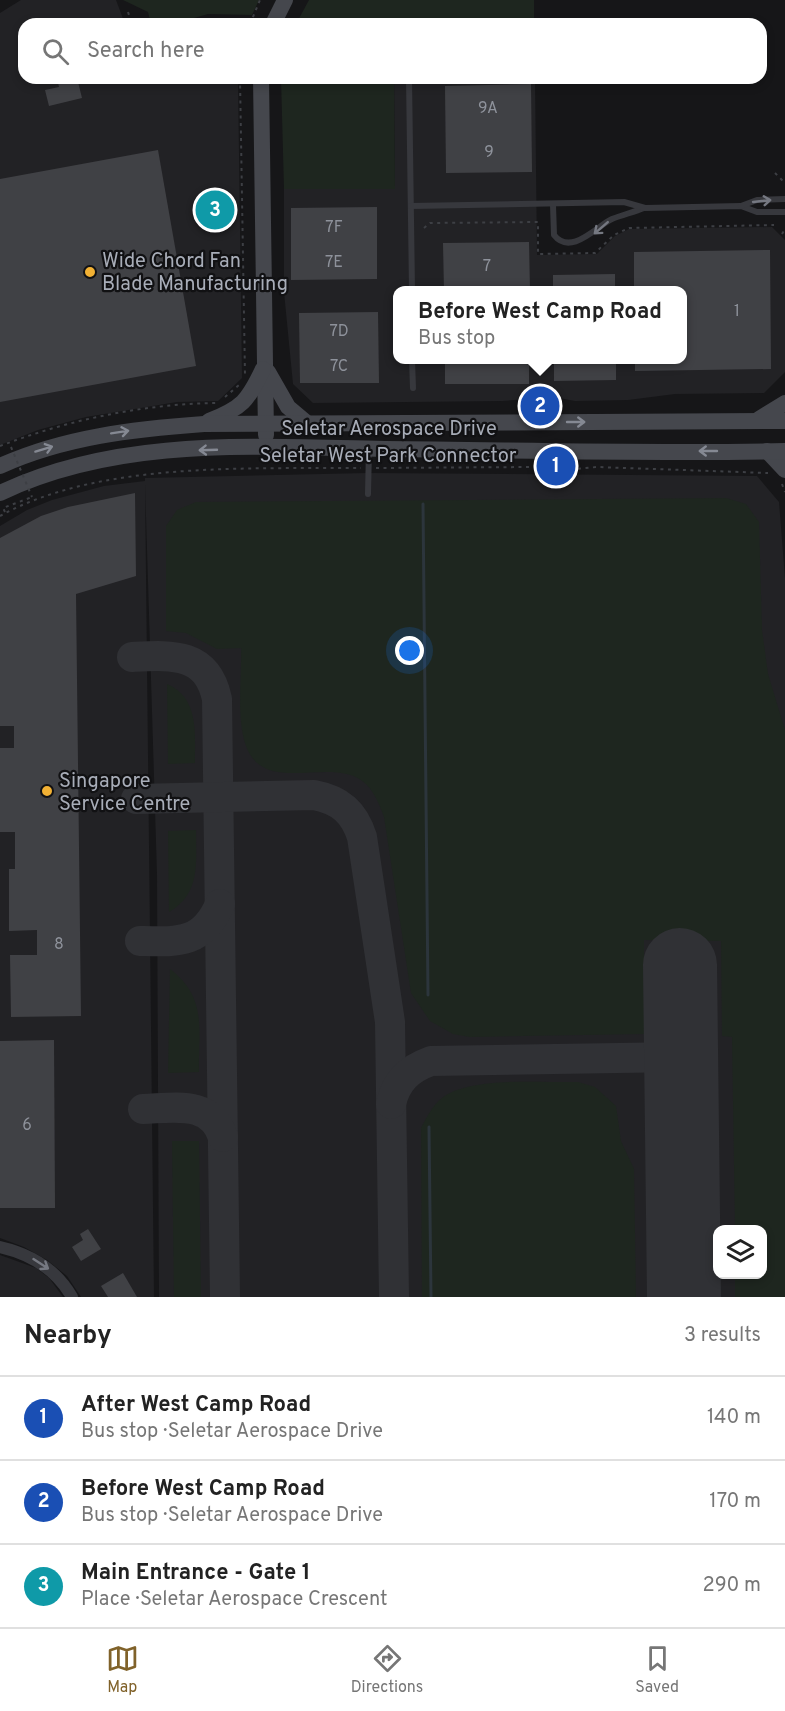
<!DOCTYPE html>
<html lang="en">
<head>
<meta charset="utf-8">
<style>
  body { margin:0; font-family:Overpass,sans-serif; background:#f2f2f2; color:#222 }
  .controls { position:absolute; right:18px; bottom:18px; display:grid; overflow:hidden; border-radius:12px; box-shadow:0 3px 9px #0003 }
  .controls button { width:54px; height:54px; display:grid; place-items:center; padding:0; border:0; border-bottom:2px solid #e0e0e0; background:#fff; color:#222; font:30px sans-serif }
  .you { position:absolute; left:410px; top:651px; width:21px; height:21px; margin:-15px; border:4px solid #fff; border-radius:50%; background:#1a73e8; box-shadow:0 0 0 9px #1a73e833 }
  .badge { display:grid; place-items:center; width:39px; height:39px; border-radius:50%; background:#80622a; color:#fff; font-size:20px; font-weight:700 }
  .pin { position:absolute; translate:-50% -50%; border:3px solid #fff; box-shadow:0 2px 6px #0006 }
  .popup { position:absolute; left:393px; top:286px; width:294px; height:78px; box-sizing:border-box; display:grid; place-content:center; border-radius:12px; background:#fff; filter:drop-shadow(0 2px 4px #0005); font-size:20px; white-space:nowrap; color:#767676 }
  .popup b { font-size:22px; color:#222 }
  .popup::after { content:''; position:absolute; left:50%; top:100%; margin-left:-12px; border:12px solid transparent; border-top-color:#fff }
  .list { margin:0; padding:0; list-style:none }
  h2 { display:flex; justify-content:space-between; align-items:center; height:78px; margin:0; padding:0 24px; font-size:26px }
  h2 small { font-size:20px; font-weight:400; color:#767676 }
  .list li { display:grid; grid-template-columns:39px 1fr auto; gap:18px; align-items:center; box-sizing:border-box; height:84px; padding:0 24px; border-top:2px solid #e0e0e0 }
  .list b { display:block; font-size:22px; white-space:nowrap }
  .list p { margin:0; font-size:20px; white-space:nowrap; color:#767676 }
  .list em { font-size:20px; font-style:normal; color:#767676 }
  .icon { flex:none; width:33px; height:33px; fill:none; stroke:currentColor; stroke-width:2; stroke-linecap:round; stroke-linejoin:round }
  .map { position:relative; flex:none; width:785px; height:1297px; overflow:hidden }
  .search { position:absolute; background:#fff; box-shadow:0 3px 9px #0003; left:18px; right:18px; top:18px; height:66px; display:flex; align-items:center; gap:15px; box-sizing:border-box; padding:0 21px; border-radius:18px; color:#767676; font-size:22px }
  .sheet { height:330px; background:#fff }
  nav { display:flex; justify-content:space-around; align-items:center; box-sizing:border-box; height:84px; border-top:2px solid #e0e0e0; background:#fff; font-size:16px; color:#767676 }
  nav a { display:grid; justify-items:center; gap:3px }
  nav .on { color:#80622a }
  .map>svg:first-child { display:block }
  .built { fill:#222225; fill-rule:evenodd }
  .green { fill:#1e261f }
  .lines { fill:none; stroke-linecap:round; stroke-linejoin:round }
  .stream { stroke:#2c353c; stroke-width:3 }
  .taxiway { stroke:#303135; stroke-width:30 }
  .runway { stroke:#303135; stroke-width:74 }
  .building { fill:#404145 }
  .path { stroke:#3d3f44; stroke-width:2; stroke-dasharray:3 4.5; stroke-linecap:butt }
  .lane { stroke:#37383d; stroke-width:6 }
  .street { stroke:#37383d; stroke-width:12 }
  .secondary { stroke:#45474d; stroke-width:16 }
  .path-bridge { stroke:#3d3f44; stroke-width:2; stroke-dasharray:3 4.5; stroke-linecap:butt }
  .oneway { stroke:#757881 }
  .oneway2 { stroke:#858993 }
  .poi-dot { fill:#f2b134; stroke:#111113; stroke-width:2 }
  .labels { text-anchor:middle; stroke-width:4.5; stroke-linejoin:round; paint-order:stroke }
  .number-label { font-size:16px; fill:#8e929b }
  .poi-label { font-size:20px; fill:#a8adb8; stroke:#111113; text-anchor:start }
  .street-label { font-size:20px; fill:#a8adb8; stroke:#111113 }
</style>
</head>
<body>
<div class="map">
<svg width="785" height="1297" viewBox="0 0 785 1297">
  <rect width="100%" height="100%" fill="#161618"/>
  <!-- built -->
  <g class="built">
    <path d="M21 0H116L125 24H24V78H238L242 378 218 401 177 402 86 417 38 430 0 445V13Z"/>
    <path d="M394 78H535L537 255 597 254 615 236 629 229 772 227 785 240V372L764 393 675 394 628 400 575 401 554 397 502 401 313 403 293 384 284 292V189H395ZM398 290H682V360H398Z"/>
    <path d="M368 473 757 476 779 502 785 578V1297H159L157 874 145 484 154 1297H81L67 1276 47 1260 24 1247 0 1238V526L27 510 52 500 104 486 145 481V478ZM718 1230H762V1274H718Z"/>
    <path d="M0 1255 36 1268 49 1278 63 1297H0Z"/>
  </g>
  <!-- green -->
  <g class="green">
    <path d="M123 0H259L252 15 208 14 177 23 151 24 148 12Z"/>
    <path d="M309 0H534V24H296Z"/>
    <path d="M281 78H394L395 189H284Z"/>
    <path d="M726 498 746 504 759 522 762 630 768 674 785 730V1297H735V1275L762 1274V1230L735 1229 732 1037 722 1036 721 941 644 940V1034L470 1037 453 1034 430 1021 411 993 384 817C380 806 375 793 366 784 334 753 265 798 246 746 236 717 242 678 241 648L217 649 186 633 166 631V526L177 510 196 502Z"/>
    <path d="M167 684C199 697 195 734 195 763L168 764Z"/>
    <path d="M196 830C196 862 201 894 169 912L168 831Z"/>
    <path d="M170 969C208 998 198 1030 199 1072L168 1073Z"/>
    <path d="M578 1082 595 1087 616 1106 621 1141 634 1169 636 1297H422L421 1128C427 1117 432 1106 442 1098 471 1076 542 1083 578 1082Z"/>
    <path d="M172 1141H199L201 1297H174Z"/>
  </g>
  <g class="lines">
    <!-- stream -->
    <g class="stream">
      <path d="M423 504 428 995"/>
      <path d="M429 1127 431 1297"/>
    </g>
    <!-- taxiway -->
    <g class="taxiway">
      <path d="M132 657C172 655 207 652 217 699L225 1297"/>
      <path d="M136 799 314 795C340 800 354 812 362 837L390 1022 394 1297"/>
      <path d="M140 941C178 942 203 944 220 904"/>
      <path d="M391 1104C396 1081 409 1069 431 1061L681 1057"/>
      <path d="M143 1109C175 1108 211 1100 223 1137"/>
    </g>
    <!-- runway -->
    <path class="runway" d="M680 965 684 1297"/>
  </g>
  <!-- building -->
  <g class="building">
    <path d="M57 78H77L82 98 49 106 45 90 59 87Z"/>
    <path d="M531 84 532 172 446 173 445 86Z"/>
    <path d="M158 150 196 366 0 402V179Z"/>
    <path d="M220 202 233 207 223 216 202 220 199 206Z"/>
    <path d="M377 207V279L291 280V208Z"/>
    <path d="M529 242 530 291H444L443 243Z"/>
    <path d="M770 250 771 369 635 371V360H682V291H634V252Z"/>
    <path d="M615 274V291H553V275Z"/>
    <path d="M378 312 379 383H300L299 313Z"/>
    <rect x="445" y="360" width="84" height="24"/>
    <path d="M554 360H616V380L554 381Z"/>
    <path d="M135 493 136 576 76 594 81 1016 11 1017 10 955H37V930L9 931V869H15V832H0V748H14V726H0V538L41 516 68 507Z"/>
    <path d="M54 1040 55 1208H0V1041Z"/>
    <path d="M88 1229 101 1249 81 1261 72 1247 83 1240 80 1234Z"/>
    <path d="M123 1273 137 1297H108L101 1286Z"/>
  </g>
  <g class="lines">
    <!-- path -->
    <g class="path">
      <path d="M128 12 132 24"/>
      <path d="M250 24 260 0"/>
      <path d="M240 78 245 375"/>
      <path d="M775 173 785 183"/>
      <path d="M424 228 430 223 538 222V254L595 253 614 235 629 228 774 225"/>
      <path d="M782 234 785 229"/>
      <path d="M225 397 239 385"/>
      <path d="M0 446C68 420 143 404 216 403"/>
      <path d="M376 468 531 467 554 471 597 467 768 473"/>
      <path d="M782 484 785 492"/>
      <path d="M5 512 3 508 32 497"/>
      <path d="M0 516C99 461 249 469 361 468"/>
    </g>
    <!-- lane -->
    <g class="lane">
      <path d="M409 78 412 290"/>
      <path d="M553 205 554 235C571 257 598 225 612 219 622 215 634 212 644 208"/>
      <path d="M411 206 624 202 645 208 741 206 757 212H785"/>
      <path d="M741 206 757 200 785 199"/>
      <path d="M412 360 413 388"/>
      <path d="M368 494 369 449"/>
    </g>
    <!-- street -->
    <path class="street" d="M0 1247C31 1254 56 1269 72 1297"/>
    <!-- secondary -->
    <g class="secondary">
      <path d="M273 24 285 0"/>
      <path d="M261 78 266 435"/>
      <path d="M268 372 288 407 307 423"/>
      <path d="M759 419 785 403"/>
      <path d="M209 421C242 408 248 401 263 369"/>
      <path d="M767 451 785 470"/>
      <path d="M0 466C64 437 134 429 204 424L785 421"/>
      <path d="M0 493C119 436 256 447 385 449 518 450 652 454 785 451"/>
    </g>
    <!-- path-bridge -->
    <path class="path-bridge" d="M11 447 32 497"/>
  </g>
  <!-- one-way arrows -->
  <defs><path id="oneway-shaft" d="M-6 0H5M1.5-3L5.5 0L1.5 3" fill="none" stroke-width="1.6" stroke-linecap="round" stroke-linejoin="round" transform="scale(1.5)"/></defs>
  <g class="oneway">
    <use href="#oneway-shaft" transform="translate(762 201) rotate(-6)"/>
    <use href="#oneway-shaft" transform="translate(601 228) rotate(139)"/>
    <use href="#oneway-shaft" transform="translate(41 1264) rotate(33)"/>
  </g>
  <g class="oneway2">
    <use href="#oneway-shaft" transform="translate(576 422)"/>
    <use href="#oneway-shaft" transform="translate(120 432) rotate(-9)"/>
    <use href="#oneway-shaft" transform="translate(44 449) rotate(-17)"/>
    <use href="#oneway-shaft" transform="translate(208 450) rotate(178)"/>
    <use href="#oneway-shaft" transform="translate(708 451) rotate(-180)"/>
  </g>
  <!-- markers -->
  <g class="poi-dot">
    <circle cx="90" cy="272" r="6"/>
    <circle cx="47" cy="791" r="6"/>
  </g>
  <g class="labels">
    <!-- number labels -->
    <g class="number-label">
      <text x="488" y="113">9A</text>
      <text x="489" y="157">9</text>
      <text x="334" y="232">7F</text>
      <text x="334" y="267">7E</text>
      <text x="487" y="271">7</text>
      <text x="737" y="316">1</text>
      <text x="339" y="336">7D</text>
      <text x="339" y="371">7C</text>
      <text x="59" y="949">8</text>
      <text x="27" y="1130">6</text>
    </g>
    <!-- poi labels -->
    <g class="poi-label">
      <text x="102" y="267">Wide Chord Fan<tspan x="102" dy="23">Blade Manufacturing</tspan></text>
      <text x="59" y="787">Singapore<tspan x="59" dy="23">Service Centre</tspan></text>
    </g>
    <!-- street labels -->
    <g class="street-label">
      <text x="389" y="435">Seletar Aerospace Drive</text>
      <text x="388" y="462">Seletar West Park Connector</text>
    </g>
  </g>
</svg>
<div class="controls">
<button><svg class="icon" aria-label="layers" viewBox="0 0 24 24"><path d="M12 4l9 5-9 5-9-5zM3 14l9 5 9-5"/></svg></button>
</div>
<div class="you"></div>
<div class="pin badge" style="left:556px;top:466px;background:#1a4fb4">1</div>
<div class="pin badge" style="left:540px;top:406px;background:#1a4fb4">2</div>
<div class="popup"><b>Before West Camp Road</b>Bus stop</div>
<div class="pin badge" style="left:215px;top:210px;background:#0f9aa8">3</div>
<div class="search"><svg class="icon" aria-label="search" viewBox="0 0 24 24"><circle cx="10" cy="10" r="6"/><path d="M15 15l6 6"/></svg>Search here</div>
</div>
<section class="sheet">
<h2>Nearby<small>3 results</small></h2>
<ul class="list">
<li><span class="badge" style="background:#1a4fb4">1</span><div><b>After West Camp Road</b><p>Bus stop · Seletar Aerospace Drive</p></div><em>140 m</em></li>
<li><span class="badge" style="background:#1a4fb4">2</span><div><b>Before West Camp Road</b><p>Bus stop · Seletar Aerospace Drive</p></div><em>170 m</em></li>
<li><span class="badge" style="background:#0f9aa8">3</span><div><b>Main Entrance - Gate 1</b><p>Place · Seletar Aerospace Crescent</p></div><em>290 m</em></li>
</ul>
</section>
<nav>
<a class="on"><svg class="icon" aria-label="map" viewBox="0 0 24 24"><path d="M3 6l6-2 6 2 6-2v14l-6 2-6-2-6 2zM9 4v14M15 6v14"/></svg>Map</a>
<a><svg class="icon" aria-label="directions" viewBox="0 0 24 24"><path d="M12 3l9 9-9 9-9-9zM9 14v-3h6M13 9l2 2-2 2"/></svg>Directions</a>
<a><svg class="icon" aria-label="saved" viewBox="0 0 24 24"><path d="M7 4h10v16l-5-4-5 4z"/></svg>Saved</a>
</nav>
</body>
</html>
